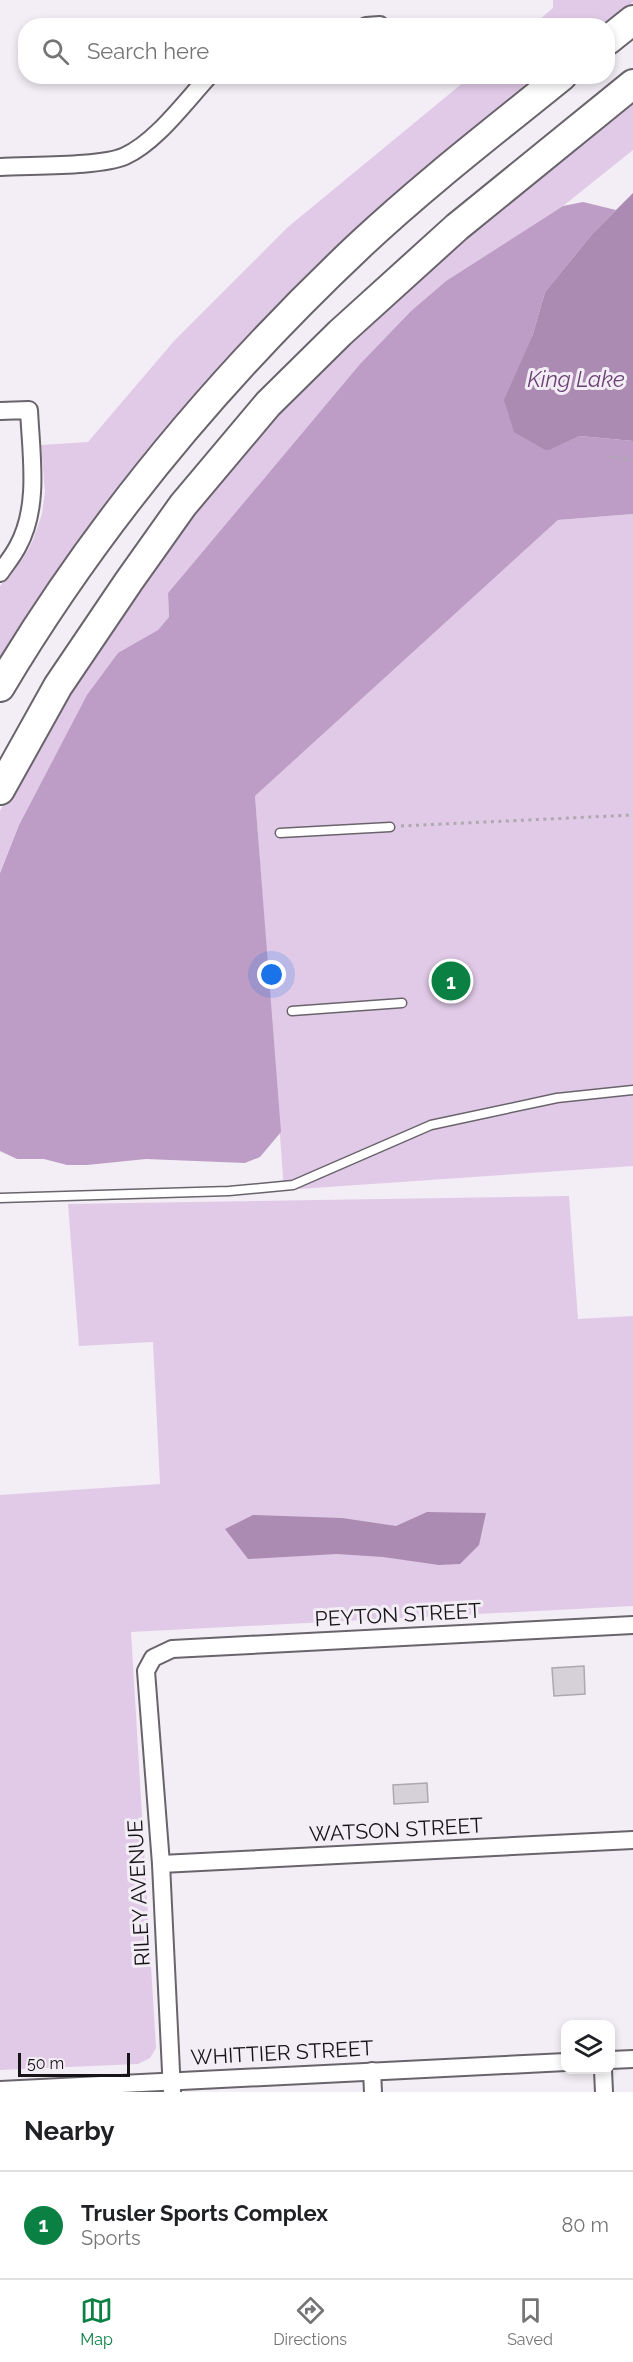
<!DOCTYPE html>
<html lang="en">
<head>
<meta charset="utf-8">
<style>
  body { margin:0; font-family:Raleway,sans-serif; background:#f2f2f2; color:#202124 }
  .controls { position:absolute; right:18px; bottom:18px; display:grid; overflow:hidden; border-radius:12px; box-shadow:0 3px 9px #0003 }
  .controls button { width:54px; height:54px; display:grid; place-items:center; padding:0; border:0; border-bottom:2px solid #e0e0e0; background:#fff; color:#202124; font:30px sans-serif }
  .scale { position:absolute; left:18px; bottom:15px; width:112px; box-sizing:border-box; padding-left:6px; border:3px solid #171417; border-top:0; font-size:16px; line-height:21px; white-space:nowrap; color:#171417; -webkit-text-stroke:4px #f3edf5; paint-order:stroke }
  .you { position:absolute; left:272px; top:975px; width:21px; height:21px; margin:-15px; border:4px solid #fff; border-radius:50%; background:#1a73e8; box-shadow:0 0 0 9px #1a73e833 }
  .badge { display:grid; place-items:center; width:39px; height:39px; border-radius:50%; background:#0b8043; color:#fff; font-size:20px; font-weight:700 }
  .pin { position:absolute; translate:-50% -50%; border:3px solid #fff; box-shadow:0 2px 6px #0006 }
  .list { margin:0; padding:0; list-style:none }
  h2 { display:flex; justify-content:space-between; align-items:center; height:78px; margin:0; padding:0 24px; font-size:26px }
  h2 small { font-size:20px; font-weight:400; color:#757577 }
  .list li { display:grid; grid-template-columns:39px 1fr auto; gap:18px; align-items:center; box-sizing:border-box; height:108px; padding:0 24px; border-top:2px solid #e0e0e0 }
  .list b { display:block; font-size:22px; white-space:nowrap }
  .list p { margin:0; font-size:20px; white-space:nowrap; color:#757577 }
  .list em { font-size:20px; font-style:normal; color:#757577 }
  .icon { flex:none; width:33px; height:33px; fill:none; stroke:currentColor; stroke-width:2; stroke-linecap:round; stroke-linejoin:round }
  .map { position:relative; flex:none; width:633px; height:2092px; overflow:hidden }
  .search { position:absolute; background:#fff; box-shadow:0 3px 9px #0003; left:18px; right:18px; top:18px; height:66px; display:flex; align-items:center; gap:15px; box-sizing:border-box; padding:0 21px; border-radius:24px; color:#757577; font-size:22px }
  .sheet { height:186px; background:#fff }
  nav { display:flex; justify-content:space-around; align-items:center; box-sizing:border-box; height:84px; border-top:2px solid #e0e0e0; background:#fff; font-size:16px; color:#757577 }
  nav a { display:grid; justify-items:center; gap:3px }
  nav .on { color:#0b8043 }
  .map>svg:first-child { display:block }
  .green { fill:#e1cae7 }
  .forest { fill:#bd9dc5 }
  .water { fill:#ab8bb2 }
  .building { fill:#d6d0d8; stroke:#ada7af; stroke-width:1.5 }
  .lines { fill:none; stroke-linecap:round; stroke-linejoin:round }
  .lane-casing { stroke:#69646b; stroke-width:11 }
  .street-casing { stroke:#69646b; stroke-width:20 }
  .highway-casing { stroke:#69646b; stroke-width:32 }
  .path { stroke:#aea9af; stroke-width:3; stroke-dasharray:3 4.5; stroke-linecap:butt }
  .lane { stroke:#fff; stroke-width:8 }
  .street { stroke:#fff; stroke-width:16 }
  .highway { stroke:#fff; stroke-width:28 }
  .labels { text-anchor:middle; stroke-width:6; stroke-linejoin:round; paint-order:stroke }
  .street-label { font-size:21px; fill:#171417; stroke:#f3edf5 }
  .water-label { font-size:22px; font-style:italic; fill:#6b4175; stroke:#f3edf5 }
</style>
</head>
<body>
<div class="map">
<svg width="633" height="2092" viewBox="0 0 633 2092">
  <rect width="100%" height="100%" fill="#f3edf5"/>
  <!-- green -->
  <g class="green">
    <path d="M553 0H633V2L604 25 532 26 553 8Z"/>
    <path d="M470 77H541L314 270 226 359 165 430 84 532 0 660V586L24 557 33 540 42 514 45 492 41 445 88 442 174 341 288 227Z"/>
    <path d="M633 98V150L563 206 446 281 411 311 360 364 168 593 169 617 158 630 118 654 87 696 19 825 0 872V811L30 756 82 670 184 525 232 465 332 359 430 263Z"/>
    <path d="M633 514V1166L284 1190 255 796 558 520Z"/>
    <path d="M569 1196 578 1319 633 1316V1606L131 1632 156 2048 150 2058 138 2064 0 2070V1495L160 1484 153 1342 79 1346 68 1204Z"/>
  </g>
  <!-- forest -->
  <path class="forest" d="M583 202 616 210 593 233 545 292 532 337 546 451 580 436 633 441V514L558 520 255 796 281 1132 260 1157 245 1163 146 1159 87 1165H67L44 1159H17L0 1151V873L19 825 87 695 118 653 158 630 169 617 168 593 360 364 411 311 446 281 563 206Z"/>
  <!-- water -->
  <g class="water">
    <path d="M633 193V441L580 436 547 451 514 432 504 400 532 337 545 292 593 233Z"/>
    <path d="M427 1512 486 1513 479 1545 460 1564 439 1565 383 1557 337 1554 248 1559 225 1529 253 1515 342 1518 396 1526Z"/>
  </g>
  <!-- building -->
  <g class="building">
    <path d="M584 1666 585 1694 554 1696 552 1668Z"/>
    <path d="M427 1783 428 1802 394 1804 393 1785Z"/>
  </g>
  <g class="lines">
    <!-- lane casing -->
    <g class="lane-casing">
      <g id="lane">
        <path d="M280 833 390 827"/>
        <path d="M292 1011 402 1003"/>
        <path d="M0 1198 229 1191 293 1185 431 1125 557 1098 633 1090"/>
      </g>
    </g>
    <!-- street casing -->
    <g class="street-casing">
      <g id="street">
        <path d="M366 26 380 25"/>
        <path d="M0 167C29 165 101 167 125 156 156 142 185 102 209 76"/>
        <path d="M0 411 29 410C31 454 40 506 18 546 13 556 6 564 0 573"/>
        <path d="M161 1864 633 1840"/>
        <path d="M610 2060 633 2059"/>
        <path d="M603 2070 604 2092"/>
        <path d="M372 2071 373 2092"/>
        <path d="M0 2090 566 2062"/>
        <path d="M172 2092 161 1864 146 1671 153 1658 172 1649 633 1625"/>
      </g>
    </g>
    <!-- highway casing -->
    <g class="highway-casing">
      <g id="highway">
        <path d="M608 40 633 20"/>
        <path d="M0 687C97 524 222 375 360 245 424 185 494 131 562 76"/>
        <path d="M0 790 58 686 129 581 183 505 268 404 340 333 457 227 633 84"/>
      </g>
    </g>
    <!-- path -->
    <g class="path">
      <path d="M610 457 633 460"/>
      <path d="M401 826 633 815"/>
    </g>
    <!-- lane -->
    <use href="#lane" class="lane"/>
    <!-- street -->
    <use href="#street" class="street"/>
    <!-- highway -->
    <use href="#highway" class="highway"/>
  </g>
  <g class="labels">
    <!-- street labels -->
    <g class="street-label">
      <text transform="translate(398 1615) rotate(-3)" y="7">PEYTON STREET</text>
      <text transform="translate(396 1830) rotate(-3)" y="7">WATSON STREET</text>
      <text transform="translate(139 1893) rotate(-93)" y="7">RILEY AVENUE</text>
      <text transform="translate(282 2053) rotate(-3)" y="7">WHITTIER STREET</text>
    </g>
    <!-- water labels -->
    <g class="water-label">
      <text x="576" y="387">King Lake</text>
    </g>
  </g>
</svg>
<div class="controls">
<button><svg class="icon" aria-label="layers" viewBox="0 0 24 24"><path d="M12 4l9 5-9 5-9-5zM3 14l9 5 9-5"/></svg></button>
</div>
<div class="scale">50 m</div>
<div class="you"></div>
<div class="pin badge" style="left:451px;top:981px">1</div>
<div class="search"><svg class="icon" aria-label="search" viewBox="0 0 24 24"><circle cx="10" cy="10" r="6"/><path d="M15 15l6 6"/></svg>Search here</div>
</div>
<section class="sheet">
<h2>Nearby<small></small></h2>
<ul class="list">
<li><span class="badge">1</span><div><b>Trusler Sports Complex</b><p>Sports</p></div><em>80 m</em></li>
</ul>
</section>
<nav>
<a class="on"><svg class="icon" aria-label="map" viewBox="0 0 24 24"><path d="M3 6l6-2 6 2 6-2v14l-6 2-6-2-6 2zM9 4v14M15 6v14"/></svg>Map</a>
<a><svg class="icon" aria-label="directions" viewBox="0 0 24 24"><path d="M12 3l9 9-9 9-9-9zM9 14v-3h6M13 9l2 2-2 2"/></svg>Directions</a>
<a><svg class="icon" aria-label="saved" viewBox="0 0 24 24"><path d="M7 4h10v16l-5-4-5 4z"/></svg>Saved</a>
</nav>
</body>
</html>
